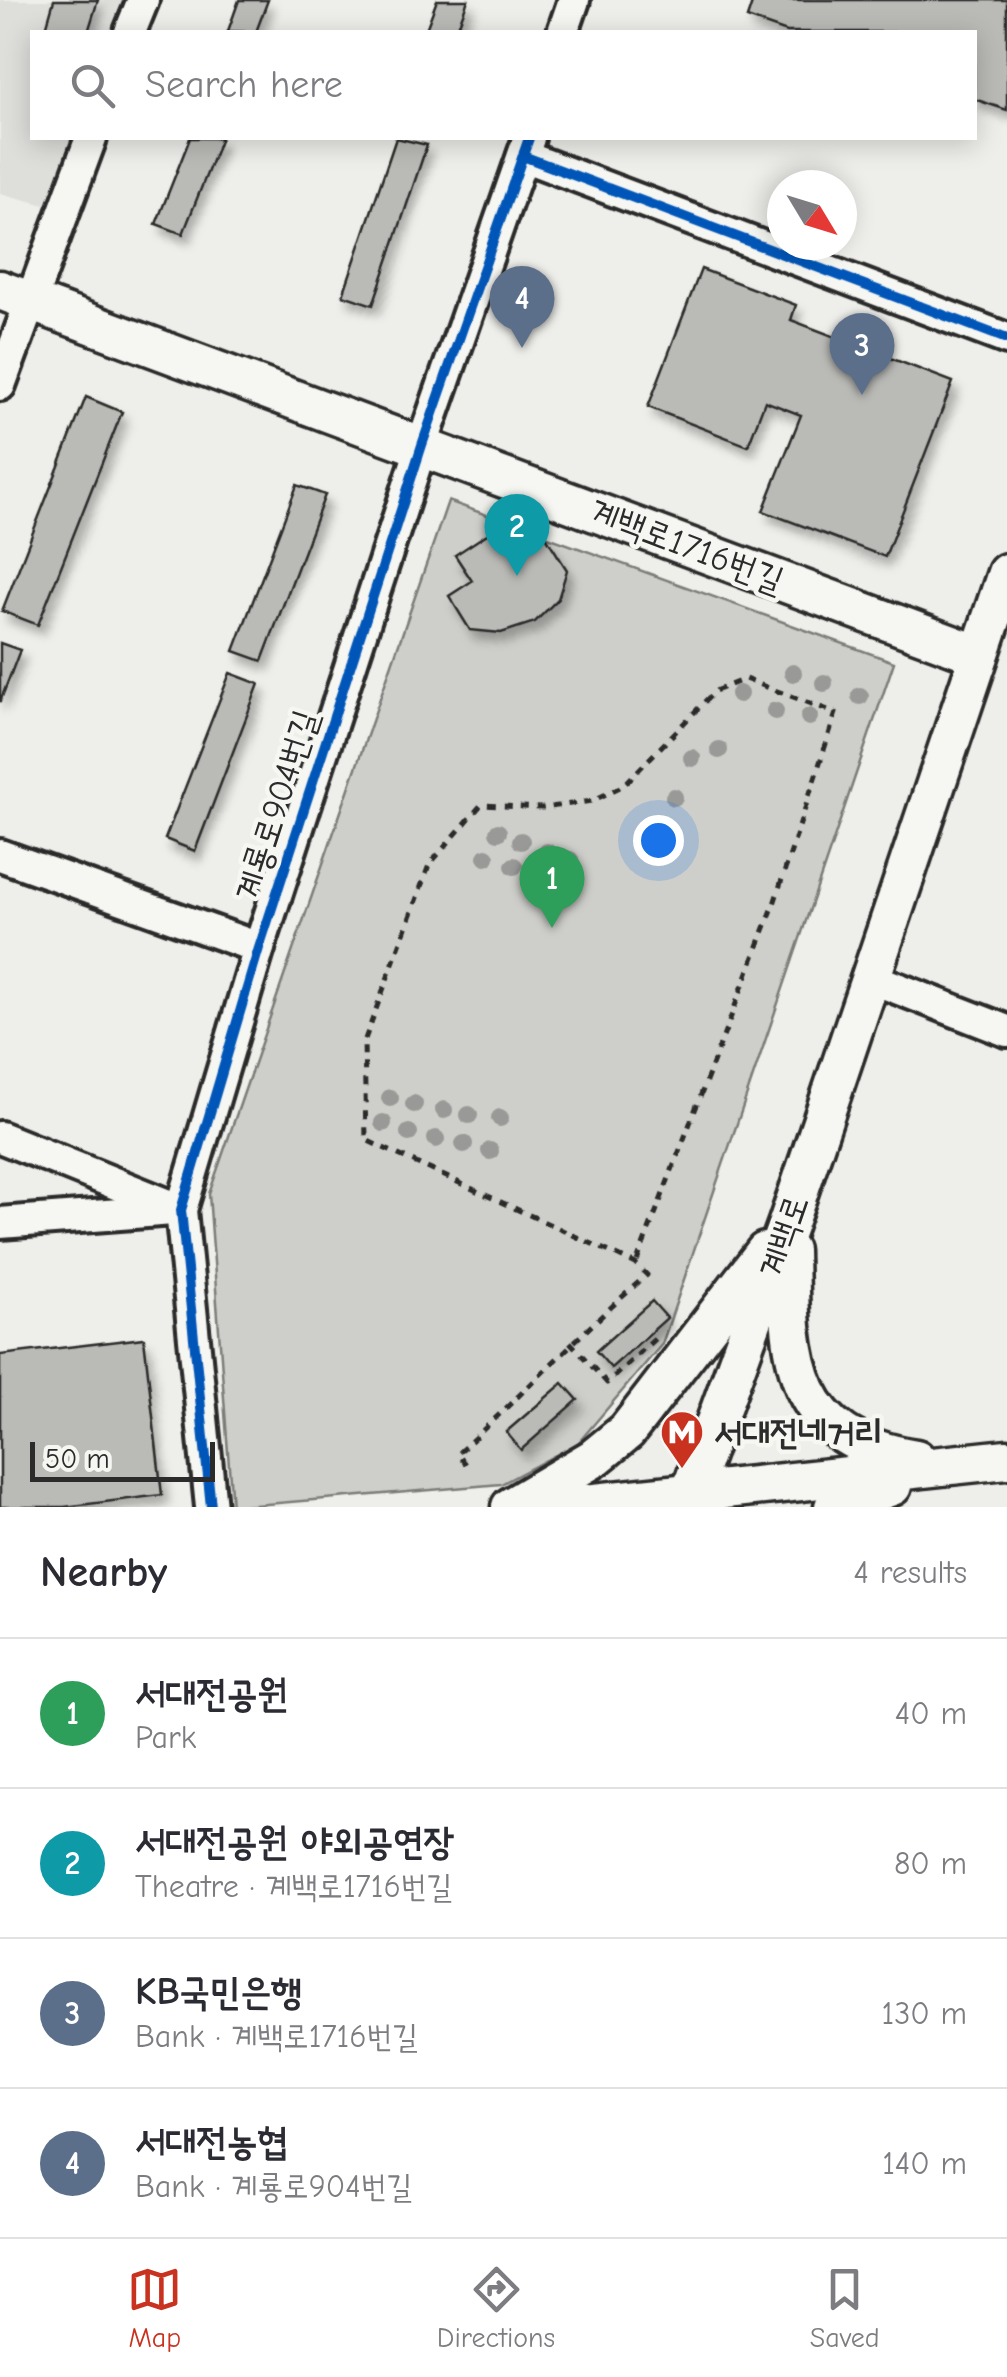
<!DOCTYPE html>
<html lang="en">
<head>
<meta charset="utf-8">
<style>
  body { margin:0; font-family:"Comic Neue","Poor Story",sans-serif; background:#f2f2f3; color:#2b2b33 }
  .compass { position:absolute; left:767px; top:170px; width:90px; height:90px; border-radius:50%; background:#fff; box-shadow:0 5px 25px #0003; rotate:128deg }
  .scale { position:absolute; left:30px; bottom:25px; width:185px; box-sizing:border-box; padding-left:10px; border:5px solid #2b2b2b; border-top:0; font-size:28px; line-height:35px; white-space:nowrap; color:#2b2b2b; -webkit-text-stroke:8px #f6f6f2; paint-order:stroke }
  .you { position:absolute; left:658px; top:840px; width:35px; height:35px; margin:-25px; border:8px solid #fff; border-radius:50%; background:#1a73e8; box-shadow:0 0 0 15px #1a73e833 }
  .badge { display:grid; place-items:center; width:65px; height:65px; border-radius:50%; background:#c8321e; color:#fff; font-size:32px; font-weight:700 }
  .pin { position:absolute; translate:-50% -82px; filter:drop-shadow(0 2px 5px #0008) }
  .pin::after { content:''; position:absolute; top:52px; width:35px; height:30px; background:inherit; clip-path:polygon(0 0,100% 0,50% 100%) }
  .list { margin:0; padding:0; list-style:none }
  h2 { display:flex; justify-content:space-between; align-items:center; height:130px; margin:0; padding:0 40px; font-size:42px }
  h2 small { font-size:32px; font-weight:400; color:#7c7c81 }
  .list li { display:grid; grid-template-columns:65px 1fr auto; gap:30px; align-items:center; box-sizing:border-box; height:150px; padding:0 40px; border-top:2px solid #e1e1e2 }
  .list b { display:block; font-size:38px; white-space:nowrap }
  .list p { margin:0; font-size:32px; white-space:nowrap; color:#7c7c81 }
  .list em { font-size:32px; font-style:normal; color:#7c7c81 }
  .icon { flex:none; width:55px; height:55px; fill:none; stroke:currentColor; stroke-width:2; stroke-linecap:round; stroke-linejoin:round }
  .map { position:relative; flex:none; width:1007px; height:1507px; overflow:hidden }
  .search { position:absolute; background:#fff; box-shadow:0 5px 25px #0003; left:30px; right:30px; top:30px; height:110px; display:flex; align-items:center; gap:25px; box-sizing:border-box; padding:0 35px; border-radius:0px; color:#7c7c81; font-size:38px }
  .sheet { height:730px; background:#fff }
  nav { display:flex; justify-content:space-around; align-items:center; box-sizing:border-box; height:140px; border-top:2px solid #e1e1e2; background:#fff; font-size:28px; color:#7c7c81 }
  nav a { display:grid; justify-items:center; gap:5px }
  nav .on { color:#c8321e }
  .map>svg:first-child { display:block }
  .built { fill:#dededb }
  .green { fill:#cececa; stroke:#7c7c7a; stroke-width:2.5 }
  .building { fill:#babab7; stroke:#2b2b2b; stroke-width:2.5; filter:url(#shadow) }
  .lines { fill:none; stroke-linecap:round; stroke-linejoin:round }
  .minor-casing { stroke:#2b2b2b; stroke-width:38 }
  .major-casing { stroke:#2b2b2b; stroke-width:45 }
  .path { stroke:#2b2b2b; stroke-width:5; stroke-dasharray:8 8; stroke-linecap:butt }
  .minor { stroke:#f6f6f2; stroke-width:30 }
  .major { stroke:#f6f6f2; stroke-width:38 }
  .cycleway-casing { stroke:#f6f6f2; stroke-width:16 }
  .cycleway { stroke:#0057b8; stroke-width:10 }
  .tree { fill:#999997 }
  .labels { text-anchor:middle; stroke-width:9; stroke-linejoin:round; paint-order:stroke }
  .street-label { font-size:35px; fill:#2b2b2b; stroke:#f6f6f2 }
  .poi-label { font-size:35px; font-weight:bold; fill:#2b2b2b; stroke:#f6f6f2; text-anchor:start }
</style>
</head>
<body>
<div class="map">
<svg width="1007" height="1507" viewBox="0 0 1007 1507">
  <defs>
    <filter id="shadow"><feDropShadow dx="5.5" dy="9" stdDeviation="5" flood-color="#0004"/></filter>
  </defs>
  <rect width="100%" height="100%" fill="#eeeeea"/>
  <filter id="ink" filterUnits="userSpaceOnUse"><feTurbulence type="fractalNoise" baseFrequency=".01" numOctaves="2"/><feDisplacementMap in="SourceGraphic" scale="20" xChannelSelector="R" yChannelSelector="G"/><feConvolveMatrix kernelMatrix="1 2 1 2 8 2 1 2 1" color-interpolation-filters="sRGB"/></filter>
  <g filter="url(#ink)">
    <!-- built -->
    <path class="built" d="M0 0H128L115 32H32V138H72L45 205 0 193Z"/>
    <!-- green -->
    <path class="green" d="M448 501 894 662 662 1344 578 1443 501 1484 232 1507 209 1194Z"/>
    <!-- building -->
    <g class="building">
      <path d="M54 0H98L88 32H45Z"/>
      <path d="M239 0H268L256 32 228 31Z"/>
      <path d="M437 0H468L456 32H425Z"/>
      <path d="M753 0H1007V110L974 99V32H787L747 18Z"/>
      <path d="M190 138H221L183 234 156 224Z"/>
      <path d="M396 138 427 145 373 305 343 295Z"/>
      <path d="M701 269 796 305 791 320 953 382 885 557 763 511 801 415 765 401 748 446 648 407Z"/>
      <path d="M86 397 122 412 38 625 2 611Z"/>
      <path d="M297 485 325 495 262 661 234 651Z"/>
      <path d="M507 521 524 548 545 535 567 570 558 599 535 622 501 633 470 630 449 596 472 581 455 555Z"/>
      <path d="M0 643 20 650 0 702Z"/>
      <path d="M230 673 259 684 195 851 165 839Z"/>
      <path d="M652 1301 667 1318 611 1368 596 1351Z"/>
      <path d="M144 1338 162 1495 64 1507H0V1355Z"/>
      <path d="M563 1383 578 1400 521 1450 506 1432Z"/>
    </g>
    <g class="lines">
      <!-- minor casing -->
      <g class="minor-casing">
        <g id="minor">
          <path d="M130 32 143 0"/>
          <path d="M563 32 574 0"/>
          <path d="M523 156 1007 339"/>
          <path d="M0 385 91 138"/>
          <path d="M0 855 259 948"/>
          <path d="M871 978 1007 1031"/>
          <path d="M0 1137 181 1210"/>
          <path d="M0 1223 173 1210"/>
          <path d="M211 1507 181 1210 259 948 422 445 529 138"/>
        </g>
      </g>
      <!-- major casing -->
      <g class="major-casing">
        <g id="major">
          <path d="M0 290 979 655"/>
          <path d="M788 1250C790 1357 788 1439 916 1459"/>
          <path d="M511 1507 594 1458 627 1431 765 1252"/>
          <path d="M557 1507 1007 1459"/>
          <path d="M685 1507 788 1223 1007 573"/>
          <path d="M834 1507 892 1486"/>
        </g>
      </g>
      <!-- path -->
      <g class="path">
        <path d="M570 1342 607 1383 660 1334"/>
        <path d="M466 1464 457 1454C522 1395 581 1332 647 1275L636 1264 366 1140 364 1042 429 865 481 805 543 808 592 801 624 785 715 691 745 679 836 713 773 907 636 1264"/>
      </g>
      <!-- minor -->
      <use href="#minor" class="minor"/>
      <!-- major -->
      <use href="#major" class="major"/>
      <!-- cycleway casing -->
      <g class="cycleway-casing">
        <g id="cycleway">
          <path d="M523 156 1007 339"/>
          <path d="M211 1507 181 1210 259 948 422 445 529 138"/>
        </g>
      </g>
      <!-- cycleway -->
      <use href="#cycleway" class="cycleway"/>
    </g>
    <!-- trees -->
    <g class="tree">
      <circle cx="793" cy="673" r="9"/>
      <circle cx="824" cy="683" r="9"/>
      <circle cx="739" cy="694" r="9"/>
      <circle cx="860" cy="696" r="9"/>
      <circle cx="775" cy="711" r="9"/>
      <circle cx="809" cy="717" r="9"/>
      <circle cx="719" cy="750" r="9"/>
      <circle cx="692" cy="758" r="9"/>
      <circle cx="674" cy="797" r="9"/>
      <circle cx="498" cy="832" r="9"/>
      <circle cx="521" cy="841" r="9"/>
      <circle cx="547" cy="852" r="9"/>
      <circle cx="486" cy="857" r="9"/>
      <circle cx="570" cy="860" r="9"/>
      <circle cx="514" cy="866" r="9"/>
      <circle cx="537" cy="876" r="9"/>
      <circle cx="559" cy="886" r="9"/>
      <circle cx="390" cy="1098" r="9"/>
      <circle cx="414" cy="1104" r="9"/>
      <circle cx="444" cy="1110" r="9"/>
      <circle cx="469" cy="1115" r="9"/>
      <circle cx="500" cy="1118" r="9"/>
      <circle cx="383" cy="1123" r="9"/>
      <circle cx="409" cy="1133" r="9"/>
      <circle cx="436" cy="1139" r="9"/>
      <circle cx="464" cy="1144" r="9"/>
      <circle cx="490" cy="1151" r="9"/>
    </g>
  </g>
  <!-- icons -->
  <defs>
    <g id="metro-pin" transform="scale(2.25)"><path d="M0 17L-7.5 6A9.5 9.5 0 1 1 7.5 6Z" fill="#c8321e" stroke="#f6f6f2"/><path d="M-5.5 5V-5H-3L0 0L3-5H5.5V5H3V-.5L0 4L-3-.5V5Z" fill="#fff"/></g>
  </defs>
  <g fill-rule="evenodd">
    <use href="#metro-pin" x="682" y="1432"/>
  </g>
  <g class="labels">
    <!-- street labels -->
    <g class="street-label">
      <text transform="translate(687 545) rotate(21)" y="12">계백로1716번길</text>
      <text transform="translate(276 805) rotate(-72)" y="12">계룡로904번길</text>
      <text transform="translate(783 1236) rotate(-71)" y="12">계백로</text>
    </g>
    <!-- poi labels -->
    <g class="poi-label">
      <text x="714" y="1444">서대전네거리</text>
    </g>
  </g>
</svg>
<svg class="compass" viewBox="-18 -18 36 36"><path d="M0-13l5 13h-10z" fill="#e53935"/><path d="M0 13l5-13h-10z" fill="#7c7c81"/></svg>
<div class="scale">50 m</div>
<div class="you"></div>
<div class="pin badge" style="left:552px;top:928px;background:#2e9e5b">1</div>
<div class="pin badge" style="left:517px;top:576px;background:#0f9aa8">2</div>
<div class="pin badge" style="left:862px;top:395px;background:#5c6f8a">3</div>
<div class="pin badge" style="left:522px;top:348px;background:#5c6f8a">4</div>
<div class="search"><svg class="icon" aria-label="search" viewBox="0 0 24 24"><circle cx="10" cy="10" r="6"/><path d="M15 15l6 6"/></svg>Search here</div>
</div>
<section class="sheet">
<h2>Nearby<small>4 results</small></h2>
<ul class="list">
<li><span class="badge" style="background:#2e9e5b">1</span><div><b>서대전공원</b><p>Park</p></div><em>40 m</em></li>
<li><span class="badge" style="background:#0f9aa8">2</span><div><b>서대전공원 야외공연장</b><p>Theatre · 계백로1716번길</p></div><em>80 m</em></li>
<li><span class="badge" style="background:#5c6f8a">3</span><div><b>KB국민은행</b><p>Bank · 계백로1716번길</p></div><em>130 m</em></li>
<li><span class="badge" style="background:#5c6f8a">4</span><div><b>서대전농협</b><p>Bank · 계룡로904번길</p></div><em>140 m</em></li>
</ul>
</section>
<nav>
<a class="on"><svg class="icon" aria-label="map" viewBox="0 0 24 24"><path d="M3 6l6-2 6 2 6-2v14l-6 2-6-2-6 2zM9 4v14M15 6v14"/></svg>Map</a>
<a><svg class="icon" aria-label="directions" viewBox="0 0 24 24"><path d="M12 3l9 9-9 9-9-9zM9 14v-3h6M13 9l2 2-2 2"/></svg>Directions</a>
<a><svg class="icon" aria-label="saved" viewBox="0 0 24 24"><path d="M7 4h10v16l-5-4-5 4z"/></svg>Saved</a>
</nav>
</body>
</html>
